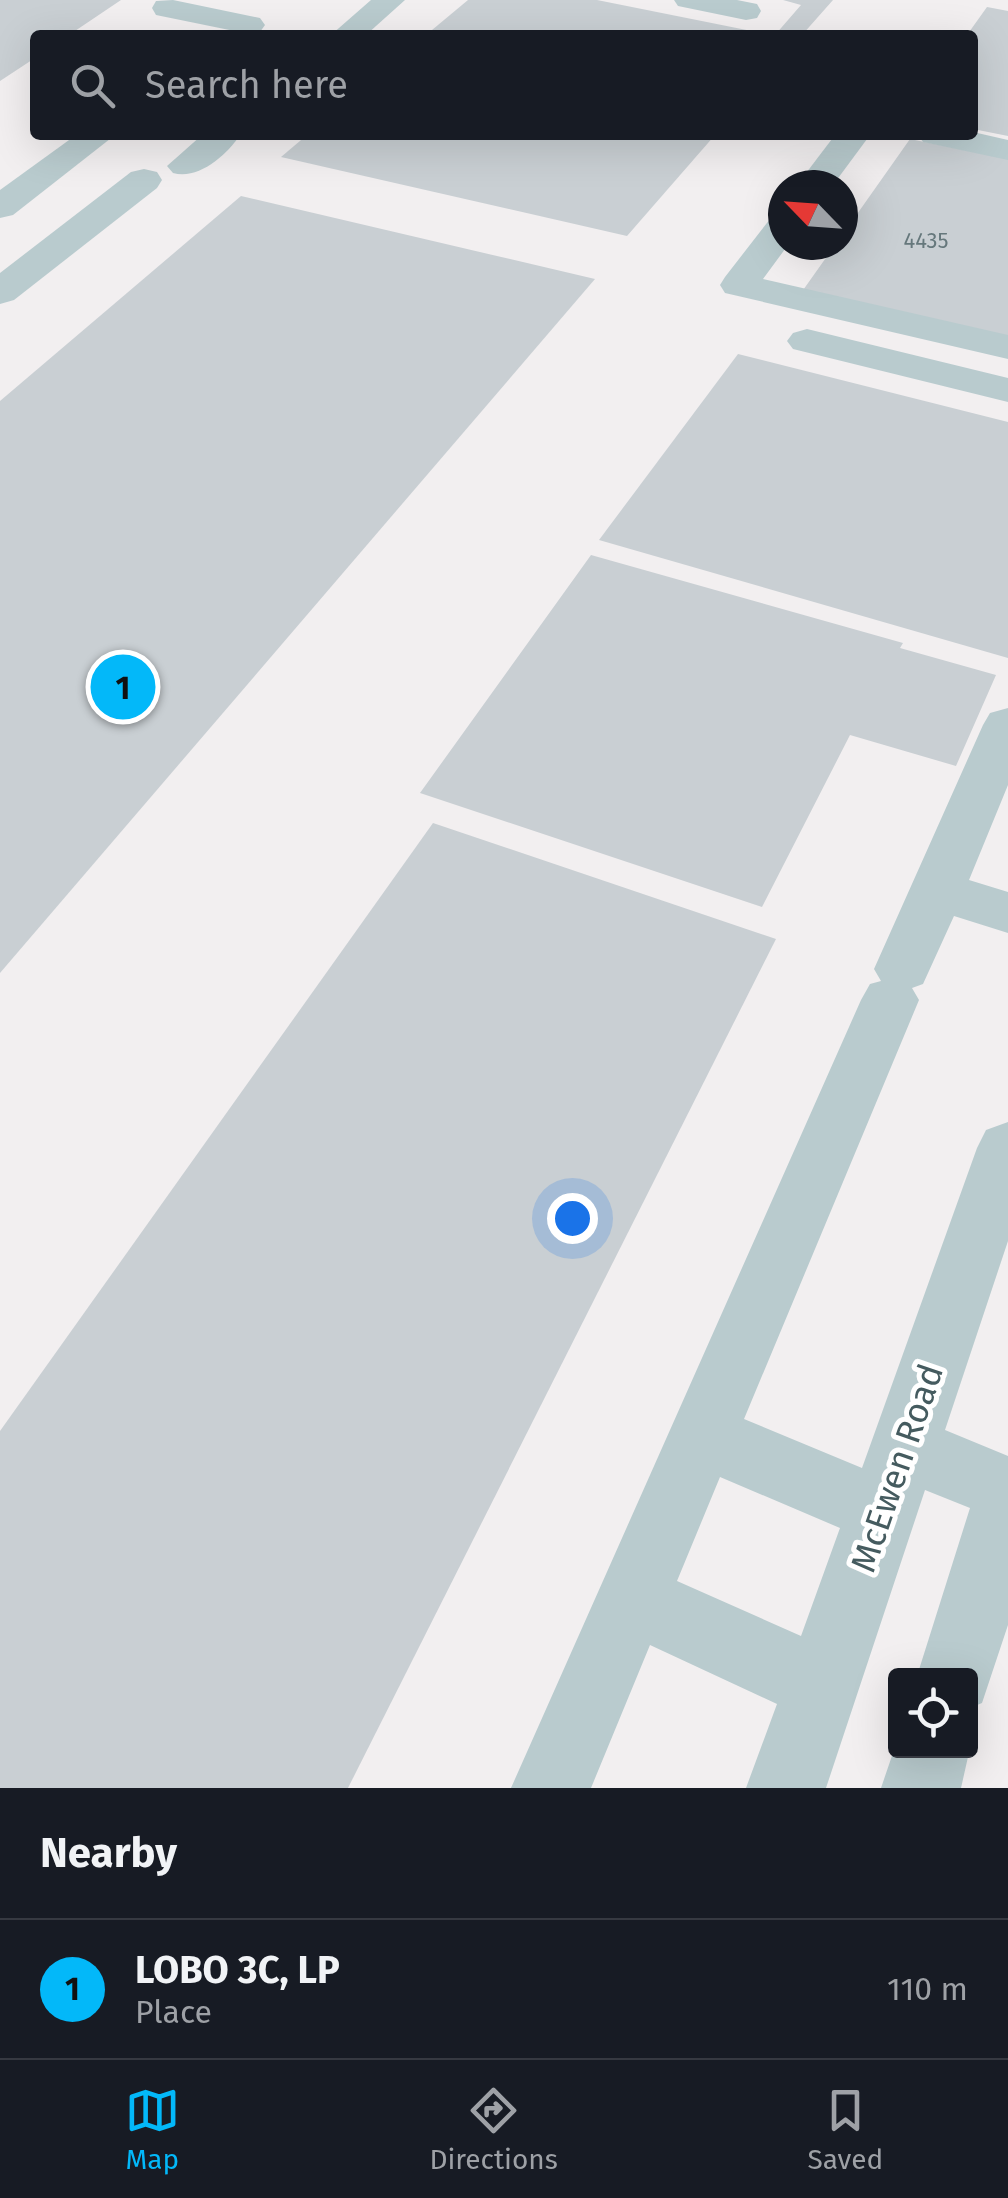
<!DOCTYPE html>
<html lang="en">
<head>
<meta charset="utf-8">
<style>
  body { margin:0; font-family:"Fira Sans",sans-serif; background:#242831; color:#f1f3f6 }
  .controls { position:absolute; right:30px; bottom:30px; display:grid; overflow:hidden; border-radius:10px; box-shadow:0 10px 40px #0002 }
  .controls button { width:90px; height:90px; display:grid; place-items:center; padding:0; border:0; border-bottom:2px solid #363941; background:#171b24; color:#f1f3f6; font:50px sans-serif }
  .compass { position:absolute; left:768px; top:170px; width:90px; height:90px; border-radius:50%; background:#171b24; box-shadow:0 10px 40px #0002; rotate:295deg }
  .you { position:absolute; left:572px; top:1218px; width:35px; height:35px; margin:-25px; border:8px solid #fff; border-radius:50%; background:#1a73e8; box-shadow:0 0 0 15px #1a73e833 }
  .badge { display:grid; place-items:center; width:65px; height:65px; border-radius:50%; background:#03b8f9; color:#111; font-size:32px; font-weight:700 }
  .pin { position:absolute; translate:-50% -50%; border:5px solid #fff; box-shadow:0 2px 10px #0006 }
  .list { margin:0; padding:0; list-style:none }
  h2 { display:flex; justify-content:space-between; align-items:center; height:130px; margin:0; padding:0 40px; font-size:42px }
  h2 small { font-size:32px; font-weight:400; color:#9ea1a6 }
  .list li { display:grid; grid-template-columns:65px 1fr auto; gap:30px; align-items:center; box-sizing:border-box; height:140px; padding:0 40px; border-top:2px solid #363941 }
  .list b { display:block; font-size:38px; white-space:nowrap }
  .list p { margin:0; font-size:32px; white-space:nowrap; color:#9ea1a6 }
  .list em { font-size:32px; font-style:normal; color:#9ea1a6 }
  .icon { flex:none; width:55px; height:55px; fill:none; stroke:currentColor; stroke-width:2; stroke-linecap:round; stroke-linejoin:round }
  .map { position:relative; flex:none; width:1008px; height:1788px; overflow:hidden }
  .search { position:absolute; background:#171b24; box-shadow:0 10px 40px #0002; left:30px; right:30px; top:30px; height:110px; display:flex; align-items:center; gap:25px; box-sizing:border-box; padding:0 35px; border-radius:10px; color:#9ea1a6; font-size:38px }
  .sheet { height:270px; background:#171b24 }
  nav { display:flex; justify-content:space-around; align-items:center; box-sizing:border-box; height:140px; border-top:2px solid #363941; background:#171b24; font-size:28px; color:#9ea1a6 }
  nav a { display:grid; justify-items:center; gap:5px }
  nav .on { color:#03b8f9 }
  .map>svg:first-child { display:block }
  .building { fill:#c9cfd3 }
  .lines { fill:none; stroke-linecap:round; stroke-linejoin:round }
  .minor { fill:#b9cbce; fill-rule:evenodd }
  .labels { text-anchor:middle; stroke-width:10; stroke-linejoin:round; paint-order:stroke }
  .far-number-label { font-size:22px; fill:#66787c }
  .near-street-label { font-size:35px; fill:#455b5f; stroke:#fff }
</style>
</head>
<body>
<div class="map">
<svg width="1008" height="1788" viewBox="0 0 1008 1788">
  <rect width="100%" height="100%" fill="#f2eff0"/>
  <!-- building -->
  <g class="building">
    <path d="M0 0H121L69 35H35V58L0 81Z"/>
    <path d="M468 0H597L771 35H426Z"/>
    <path d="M783 0H833L802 35H775L801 5Z"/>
    <path d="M987 7 1008 11V136L973 129V35H967Z"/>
    <path d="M307 135H715L627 236 281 157Z"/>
    <path d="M910 139 1008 159V341L801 293 835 245H843V234Z"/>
    <path d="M241 196 595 279 0 973V401Z"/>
    <path d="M738 354 1008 422V658L599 540Z"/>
    <path d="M591 555 903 643 900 648 996 675 956 766 850 735 762 907 420 793Z"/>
    <path d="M433 823 776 939 348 1788H0V1431Z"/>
  </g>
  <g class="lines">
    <!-- minor -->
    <g class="minor">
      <path d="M173 0 260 18 265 25 260 32 249 34 156 15 152 8 156 1Z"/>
      <path d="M371 0H405L366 35H331Z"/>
      <path d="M674 0H737L757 4 761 11 757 18 746 20 678 6Z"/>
      <path d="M973 132 1008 140V160L923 142 918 135Z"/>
      <path d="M76 135H115L13 215 0 218V190Z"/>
      <path d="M202 135H240C226 156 198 180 173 173L167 166Z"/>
      <path d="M835 135H870L833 185H797Z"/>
      <path d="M144 169 157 172 162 180 157 188 14 300 0 304V273L131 172Z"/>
      <path d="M783 216V245H788L763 279 1008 335V359L725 293 720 285 725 277 770 219Z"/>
      <path d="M807 329 1008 378V402L793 349 787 341 793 333Z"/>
      <path d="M1008 708V785L969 880 1008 892V933L954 916 923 984 912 988 919 1000 744 1419 862 1468 977 1148 986 1130 1008 1122V1241L945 1430 1008 1456V1625L982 1703 970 1708V1676H917L970 1508 925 1490 826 1788H746L777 1704 650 1645 591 1788H511L861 1000 870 984 881 981 874 969 983 725 990 713ZM720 1477 840 1528 801 1636 677 1581Z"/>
      <path d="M896 1744V1750L970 1748 961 1788H881Z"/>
    </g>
  </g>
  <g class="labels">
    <!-- far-number labels -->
    <g class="far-number-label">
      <text x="926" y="248">4435</text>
    </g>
    <!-- near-street labels -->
    <g class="near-street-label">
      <text transform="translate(897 1468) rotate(-71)" y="12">McEwen Road</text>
    </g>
  </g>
</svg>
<div class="controls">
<button><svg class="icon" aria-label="locate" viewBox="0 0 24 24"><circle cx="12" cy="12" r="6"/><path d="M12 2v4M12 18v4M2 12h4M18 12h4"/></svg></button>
</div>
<svg class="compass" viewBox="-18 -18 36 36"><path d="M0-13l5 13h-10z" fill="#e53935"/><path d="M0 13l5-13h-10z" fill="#9ea1a6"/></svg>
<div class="you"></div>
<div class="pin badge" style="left:123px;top:687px">1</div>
<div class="search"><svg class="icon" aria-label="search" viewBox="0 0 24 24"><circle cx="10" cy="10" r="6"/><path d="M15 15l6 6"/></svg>Search here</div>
</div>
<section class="sheet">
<h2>Nearby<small></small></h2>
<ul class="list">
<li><span class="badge">1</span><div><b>LOBO 3C, LP</b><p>Place</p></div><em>110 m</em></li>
</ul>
</section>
<nav>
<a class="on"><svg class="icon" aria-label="map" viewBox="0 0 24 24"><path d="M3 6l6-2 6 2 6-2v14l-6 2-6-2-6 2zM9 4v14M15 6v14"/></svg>Map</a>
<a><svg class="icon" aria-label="directions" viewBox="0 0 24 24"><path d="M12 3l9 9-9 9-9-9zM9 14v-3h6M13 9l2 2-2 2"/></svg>Directions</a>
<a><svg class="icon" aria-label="saved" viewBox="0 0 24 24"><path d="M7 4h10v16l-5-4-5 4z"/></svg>Saved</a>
</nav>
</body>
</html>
